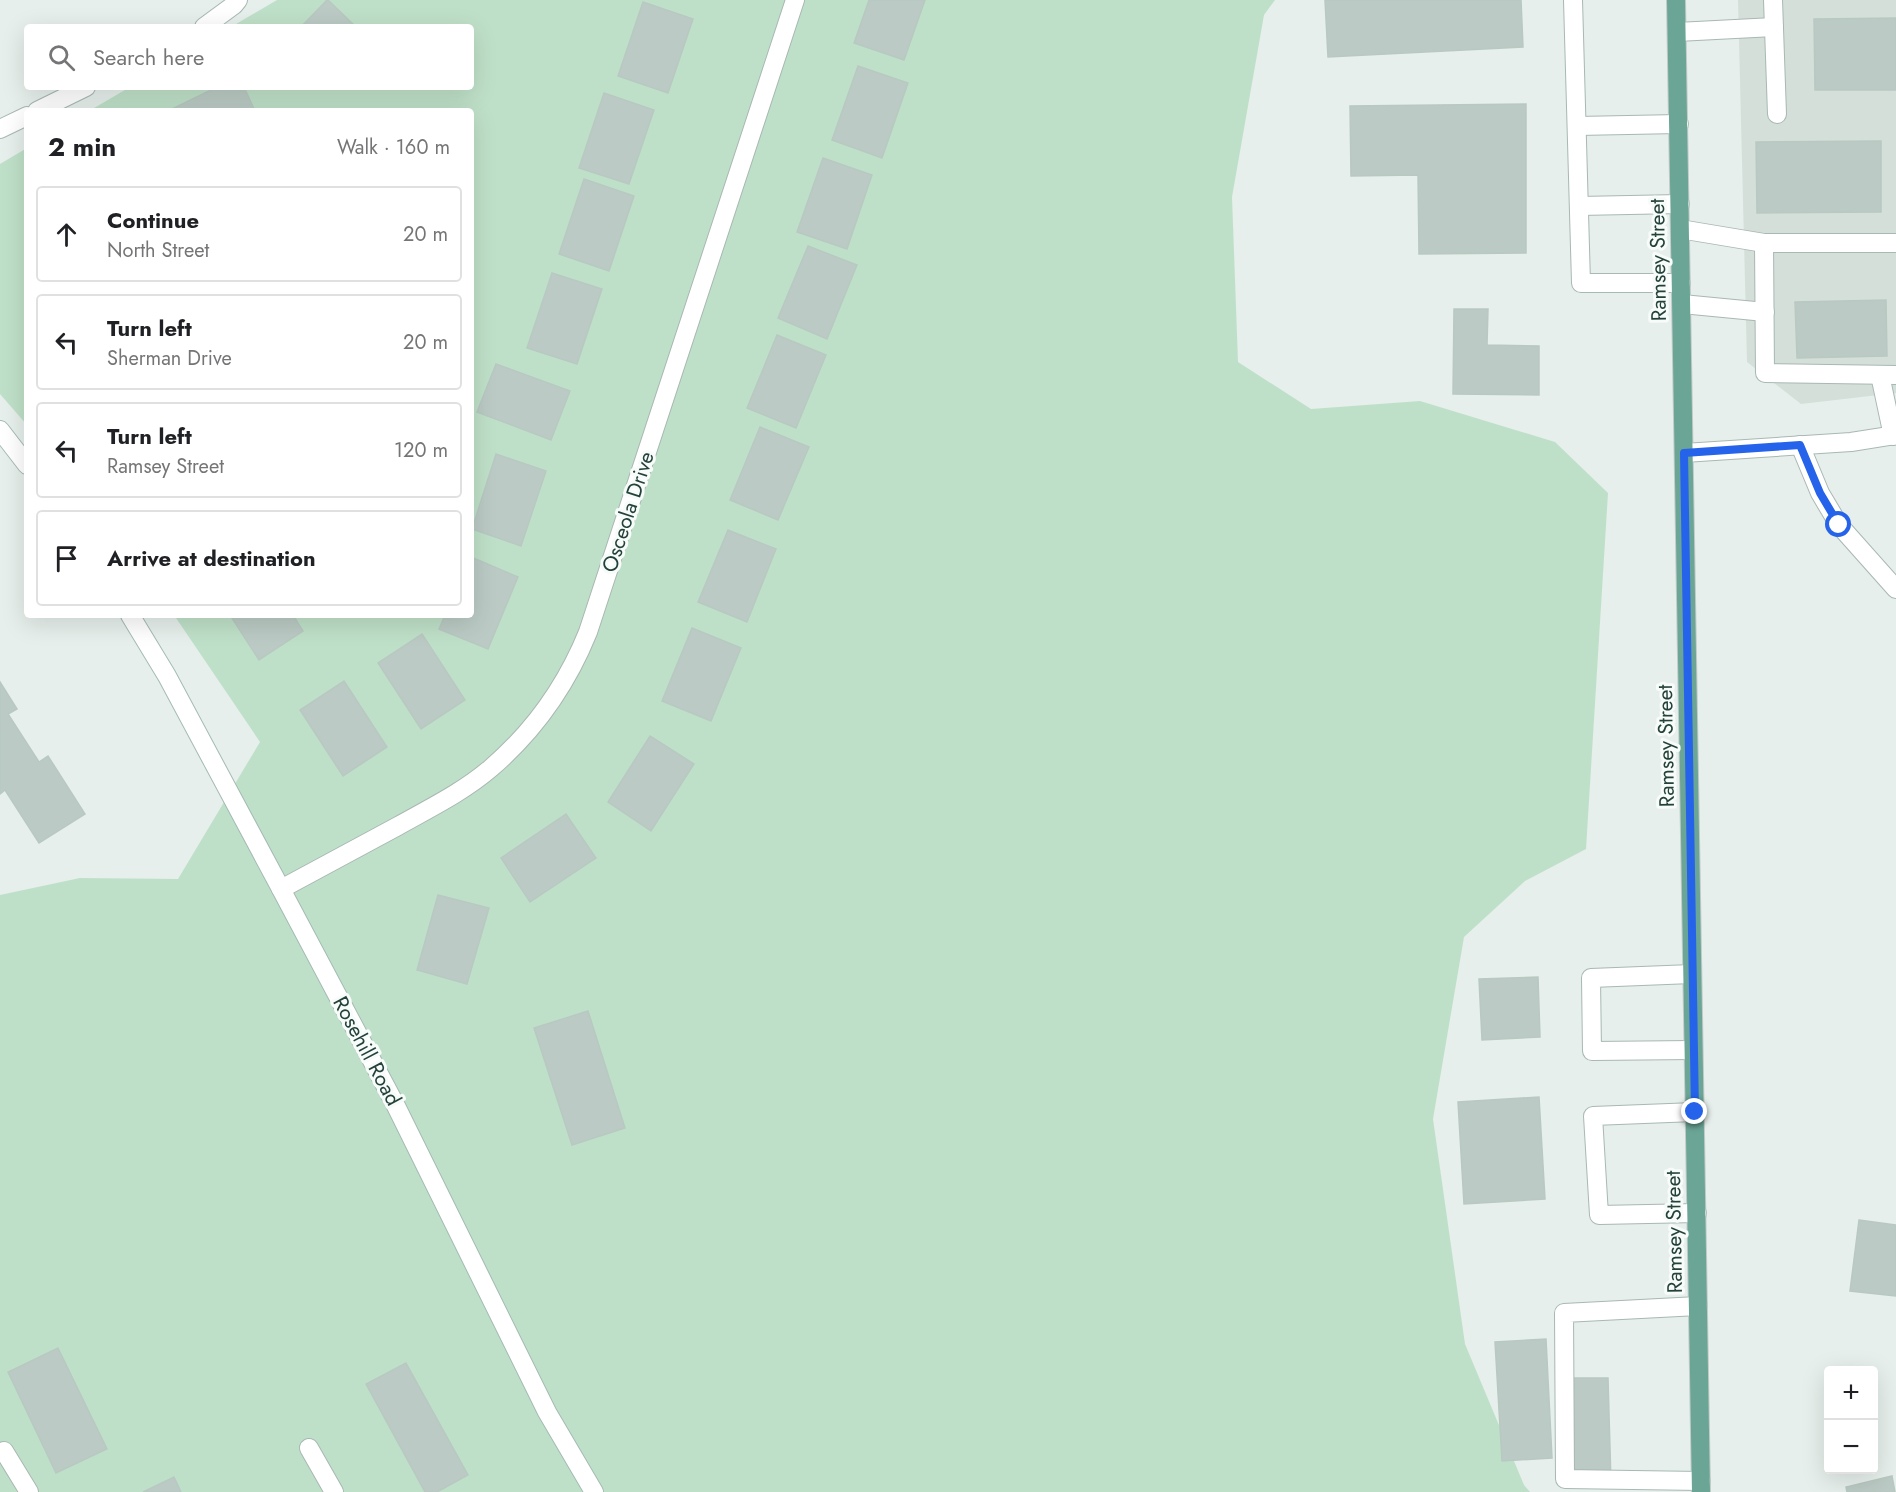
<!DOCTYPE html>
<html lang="en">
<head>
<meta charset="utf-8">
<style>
  body { margin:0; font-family:Jost,sans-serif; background:#f6f6f6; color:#202124 }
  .controls { position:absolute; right:18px; bottom:18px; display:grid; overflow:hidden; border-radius:6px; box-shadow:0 6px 24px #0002 }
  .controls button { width:54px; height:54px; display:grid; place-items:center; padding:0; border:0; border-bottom:2px solid #e0e0e0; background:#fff; color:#202124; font:30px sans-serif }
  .stop { position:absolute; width:18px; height:18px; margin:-14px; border:4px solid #2563eb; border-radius:50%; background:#fff }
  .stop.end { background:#2563eb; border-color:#fff; box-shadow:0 2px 6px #0008 }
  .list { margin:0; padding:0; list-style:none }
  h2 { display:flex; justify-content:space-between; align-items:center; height:78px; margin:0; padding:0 24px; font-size:26px }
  h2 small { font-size:20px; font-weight:400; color:#757577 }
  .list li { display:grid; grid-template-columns:39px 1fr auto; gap:18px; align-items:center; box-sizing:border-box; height:96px; margin:0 12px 12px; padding:0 12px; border:2px solid #e0e0e0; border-radius:6px }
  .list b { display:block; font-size:22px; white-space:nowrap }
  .list p { margin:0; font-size:20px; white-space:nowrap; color:#757577 }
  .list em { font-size:20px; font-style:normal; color:#757577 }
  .icon { flex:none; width:33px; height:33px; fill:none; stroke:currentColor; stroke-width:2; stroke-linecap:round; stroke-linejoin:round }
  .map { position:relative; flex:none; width:1896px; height:1492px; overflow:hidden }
  .search { position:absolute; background:#fff; box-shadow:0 6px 24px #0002; left:24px; top:24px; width:450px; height:66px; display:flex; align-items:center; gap:15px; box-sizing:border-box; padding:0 21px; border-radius:6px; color:#757577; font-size:22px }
  .panel { position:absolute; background:#fff; box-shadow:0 6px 24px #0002; left:24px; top:108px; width:450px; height:510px; border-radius:6px }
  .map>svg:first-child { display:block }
  .built { fill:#d4dfda }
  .green { fill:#bfe0c8 }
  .building { fill:#bbcac4; stroke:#b8c9c2; stroke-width:1.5 }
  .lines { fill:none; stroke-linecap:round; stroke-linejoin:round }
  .service-casing { stroke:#a8b8b2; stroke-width:20 }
  .minor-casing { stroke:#a8b8b2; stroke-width:20 }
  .tertiary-casing { stroke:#a8b8b2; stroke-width:20 }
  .secondary-casing { stroke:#a4bbb3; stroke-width:20 }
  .primary-casing { stroke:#c2cac8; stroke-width:20 }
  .service { stroke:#fff; stroke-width:18 }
  .minor { stroke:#fff; stroke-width:18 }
  .tertiary { stroke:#fff; stroke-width:18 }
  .secondary { stroke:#fff; stroke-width:18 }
  .primary { stroke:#6aa596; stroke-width:18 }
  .route { stroke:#2563eb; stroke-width:8 }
  .labels { text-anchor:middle; stroke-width:6; stroke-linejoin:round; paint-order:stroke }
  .street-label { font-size:21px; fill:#24423a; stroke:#f7fbf9 }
</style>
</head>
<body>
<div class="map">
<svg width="1896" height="1492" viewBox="0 0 1896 1492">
  <rect width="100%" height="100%" fill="#e6efeb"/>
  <!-- built -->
  <path class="built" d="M1738 0H1896V393L1801 404 1747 362Z"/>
  <!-- green -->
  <g class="green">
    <path d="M277 0H1275L1264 15 1232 197 1238 362 1311 409 1420 401 1555 442 1608 493 1586 849 1525 881 1464 937 1433 1119 1465 1344 1524 1485 1530 1492H0V895L80 878 178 879 260 742 174 615H471V111H89L130 87H471V27H231Z"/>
    <path d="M27 148V425L0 394V164Z"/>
  </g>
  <!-- building -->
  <g class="building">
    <path d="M327 0H328L356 27H301Z"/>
    <path d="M869 0H925L904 60 854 43Z"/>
    <path d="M1325 0H1521L1523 47 1328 57Z"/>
    <path d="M643 2 693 19 668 93 618 76Z"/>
    <path d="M1896 18V90H1815L1814 19Z"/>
    <path d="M858 66 908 83 882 158 832 140Z"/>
    <path d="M217 87H244L255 111H168Z"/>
    <path d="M604 93 654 110 629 184 579 168Z"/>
    <path d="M1526 104V253L1419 254 1418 175 1351 176 1350 106Z"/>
    <path d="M1881 141V212L1757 213 1756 142Z"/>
    <path d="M823 158 872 175 847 249 797 232Z"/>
    <path d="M584 179 634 196 609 271 559 254Z"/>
    <path d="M808 246 857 265 827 339 778 318Z"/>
    <path d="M552 273 602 289 577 364 527 348Z"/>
    <path d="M1886 300 1887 356 1797 358 1795 302Z"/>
    <path d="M1454 309H1488L1487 345 1539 346V395L1453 394Z"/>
    <path d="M777 335 826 355 796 428 747 408Z"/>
    <path d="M496 364 570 391 551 440 477 412Z"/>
    <path d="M760 427 809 447 778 520 730 500Z"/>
    <path d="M496 454 546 471 521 546 472 529Z"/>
    <path d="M728 530 776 549 747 622 698 602Z"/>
    <path d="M471 557 518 577 488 649 439 629 445 615H471Z"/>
    <path d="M230 615H293L303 631 259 660Z"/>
    <path d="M692 628 741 648 711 721 662 701Z"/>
    <path d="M422 634 465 700 421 729 378 663Z"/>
    <path d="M344 681 387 747 343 776 300 710Z"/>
    <path d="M0 682 17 709 8 714 39 762 48 756 85 814 39 843 5 790 0 794Z"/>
    <path d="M650 736 694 764 651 831 608 802Z"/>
    <path d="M566 814 596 858 530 902 501 858Z"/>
    <path d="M438 895 489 908 467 984 417 970Z"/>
    <path d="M1538 977 1540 1037 1482 1040 1479 979Z"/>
    <path d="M588 1011 625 1128 572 1145 534 1028Z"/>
    <path d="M1539 1097 1545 1199 1464 1204 1458 1102Z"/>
    <path d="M1859 1220 1896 1225V1296L1850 1291Z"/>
    <path d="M1546 1339 1552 1458 1502 1461 1495 1342Z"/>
    <path d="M58 1348 107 1449 56 1473 8 1372Z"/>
    <path d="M406 1363 468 1475 437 1492H425L366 1384Z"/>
    <path d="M1571 1378H1608L1611 1483 1573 1484Z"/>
    <path d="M1874 1387 1876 1457H1874Z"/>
    <path d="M1827 1388H1828V1446Z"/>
    <path d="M1892 1476 1895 1492H1847L1846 1487Z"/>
    <path d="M174 1477 181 1492H143Z"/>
  </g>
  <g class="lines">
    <!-- service casing -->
    <g class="service-casing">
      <g id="service">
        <path d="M1573 0 1581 283H1681"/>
        <path d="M1773 0 1777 114"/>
        <path d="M1677 32 1774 27"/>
        <path d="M1577 126 1679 124"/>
        <path d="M1579 206 1680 204"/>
        <path d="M1680 229 1764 243H1896"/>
        <path d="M1764 243 1765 373 1896 375"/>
        <path d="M1682 304 1765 312"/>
        <path d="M1880 375 1893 436"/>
        <path d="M1692 974 1591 978 1592 1051 1693 1050"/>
        <path d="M1695 1112 1593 1116 1599 1215 1697 1213"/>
        <path d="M1698 1306 1564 1313 1565 1479 1701 1481"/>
        <path d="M309 1448 334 1492"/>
        <path d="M0 1453 4 1451 29 1492"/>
      </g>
    </g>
    <!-- minor casing -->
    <g class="minor-casing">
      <g id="minor">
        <path d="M204 27 234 5 238 0"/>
        <path d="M37 111 86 87"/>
        <path d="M0 129 27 116"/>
        <path d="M1800 445 1820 493 1839 525 1896 589"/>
        <path d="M281 889C320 868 359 847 398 826 430 808 463 792 491 768 534 731 567 684 588 632L795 0"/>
      </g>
    </g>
    <!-- tertiary casing -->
    <g class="tertiary-casing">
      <path id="tertiary" d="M1684 453 1851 442 1896 435"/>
    </g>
    <!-- secondary casing -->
    <g class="secondary-casing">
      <g id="secondary">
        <path d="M0 430 27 465"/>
        <path d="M130 615 167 676 281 889 395 1104 547 1412 594 1492"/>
      </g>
    </g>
    <!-- primary casing -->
    <g class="primary-casing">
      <path id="primary" d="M1676 0 1701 1492"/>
    </g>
    <!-- service -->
    <use href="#service" class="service"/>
    <!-- minor -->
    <use href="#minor" class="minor"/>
    <!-- tertiary -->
    <use href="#tertiary" class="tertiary"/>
    <!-- secondary -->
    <use href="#secondary" class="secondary"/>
    <!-- primary -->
    <use href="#primary" class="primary"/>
  </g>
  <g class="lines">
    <!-- route -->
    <path class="route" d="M1695 1112 1684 453 1800 445 1820 493 1839 525"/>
  </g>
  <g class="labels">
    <!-- street labels -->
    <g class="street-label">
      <text transform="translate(1658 260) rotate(-91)" y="7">Ramsey Street</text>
      <text transform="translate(628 512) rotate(-72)" y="7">Osceola Drive</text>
      <text transform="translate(1666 746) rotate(-91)" y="7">Ramsey Street</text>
      <text transform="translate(367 1051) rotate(62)" y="7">Rosehill Road</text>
      <text transform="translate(1674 1232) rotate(-91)" y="7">Ramsey Street</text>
    </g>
  </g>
</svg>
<div class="controls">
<button>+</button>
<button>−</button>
</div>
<div class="stop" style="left:1839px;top:525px"></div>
<div class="stop end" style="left:1695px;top:1112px"></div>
<div class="search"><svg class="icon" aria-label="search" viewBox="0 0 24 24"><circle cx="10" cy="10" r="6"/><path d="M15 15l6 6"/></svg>Search here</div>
<section class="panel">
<h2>2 min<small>Walk · 160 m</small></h2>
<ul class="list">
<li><svg class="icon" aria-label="ahead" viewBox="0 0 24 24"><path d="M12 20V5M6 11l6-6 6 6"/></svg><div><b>Continue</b><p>North Street</p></div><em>20 m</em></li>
<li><svg class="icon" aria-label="left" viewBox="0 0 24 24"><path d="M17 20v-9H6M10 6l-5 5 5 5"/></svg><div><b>Turn left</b><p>Sherman Drive</p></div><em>20 m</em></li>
<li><svg class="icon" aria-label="left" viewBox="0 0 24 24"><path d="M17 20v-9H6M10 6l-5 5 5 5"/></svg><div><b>Turn left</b><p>Ramsey Street</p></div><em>120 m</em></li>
<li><svg class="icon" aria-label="arrive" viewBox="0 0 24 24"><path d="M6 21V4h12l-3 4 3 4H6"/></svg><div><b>Arrive at destination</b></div></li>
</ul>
</section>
</div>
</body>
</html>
